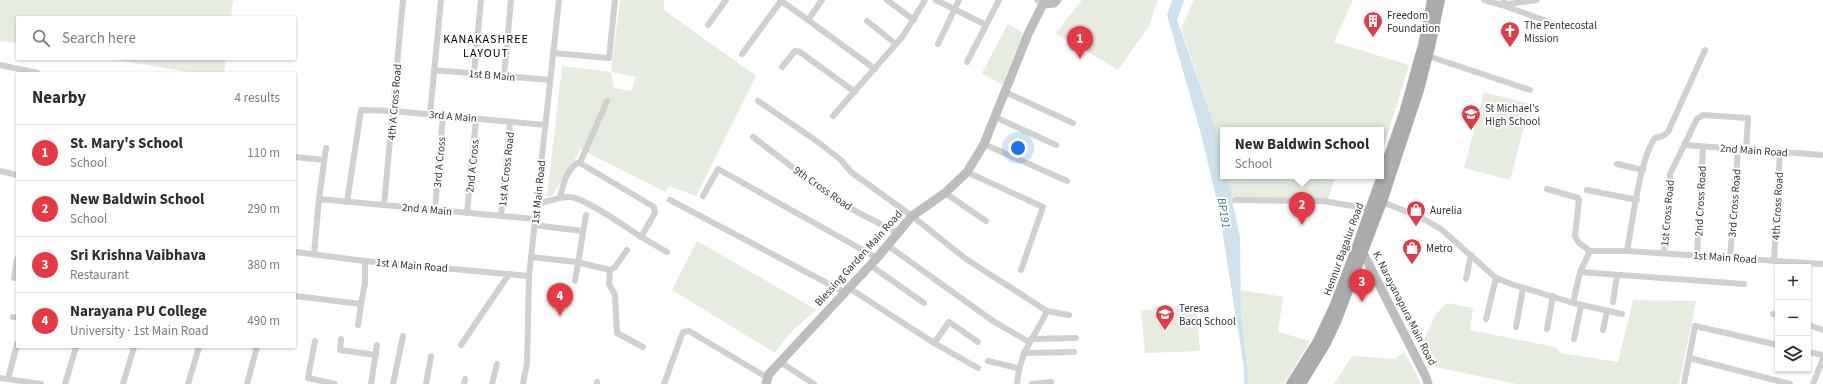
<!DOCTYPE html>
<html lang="en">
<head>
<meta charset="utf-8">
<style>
  body { margin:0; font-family:"Source Sans 3",sans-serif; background:#f7f7f7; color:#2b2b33 }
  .controls { position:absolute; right:12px; bottom:12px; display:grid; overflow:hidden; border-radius:0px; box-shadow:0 1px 3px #0004 }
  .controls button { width:36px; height:36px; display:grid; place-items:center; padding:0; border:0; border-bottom:1px solid #e1e1e2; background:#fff; color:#2b2b33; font:20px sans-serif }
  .you { position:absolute; left:1018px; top:148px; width:14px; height:14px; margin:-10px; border:3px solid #fff; border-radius:50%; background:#1a73e8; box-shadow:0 0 0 6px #1a73e833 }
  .badge { display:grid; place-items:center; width:26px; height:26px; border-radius:50%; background:#e63946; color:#fff; font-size:13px; font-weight:700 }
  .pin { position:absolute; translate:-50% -33px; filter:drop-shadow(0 1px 2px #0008) }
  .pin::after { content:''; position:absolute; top:21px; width:14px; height:12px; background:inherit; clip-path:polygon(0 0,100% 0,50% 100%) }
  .popup { position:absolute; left:1220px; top:127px; width:164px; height:52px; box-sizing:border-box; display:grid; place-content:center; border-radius:0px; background:#fff; filter:drop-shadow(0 1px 3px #0005); font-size:13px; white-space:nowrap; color:#7c7c81 }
  .popup b { font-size:15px; color:#2b2b33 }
  .popup::after { content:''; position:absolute; left:50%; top:100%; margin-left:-8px; border:8px solid transparent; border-top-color:#fff }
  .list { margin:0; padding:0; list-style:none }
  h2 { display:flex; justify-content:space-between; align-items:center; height:52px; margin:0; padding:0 16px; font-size:17px }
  h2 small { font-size:13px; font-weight:400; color:#7c7c81 }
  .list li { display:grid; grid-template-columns:26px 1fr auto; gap:12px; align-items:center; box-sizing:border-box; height:56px; padding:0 16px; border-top:1px solid #e1e1e2 }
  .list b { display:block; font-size:15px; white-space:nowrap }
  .list p { margin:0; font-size:13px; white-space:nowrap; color:#7c7c81 }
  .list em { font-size:13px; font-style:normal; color:#7c7c81 }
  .icon { flex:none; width:22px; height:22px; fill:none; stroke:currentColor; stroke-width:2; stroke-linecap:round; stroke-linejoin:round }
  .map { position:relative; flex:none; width:1823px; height:384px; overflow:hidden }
  .search { position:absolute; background:#fff; box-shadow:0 1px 3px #0004; left:16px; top:16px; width:280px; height:44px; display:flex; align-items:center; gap:10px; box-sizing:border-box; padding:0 14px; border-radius:0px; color:#7c7c81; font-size:15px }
  .panel { position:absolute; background:#fff; box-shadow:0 1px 3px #0004; left:16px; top:72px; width:280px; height:276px; border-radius:0px }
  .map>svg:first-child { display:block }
  .green { fill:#e6ecdf; fill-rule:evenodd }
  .water { fill:#cfe2ee }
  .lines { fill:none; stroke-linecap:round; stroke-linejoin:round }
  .street { stroke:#d0d0d0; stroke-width:6 }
  .secondary { stroke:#bdbdbd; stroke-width:9 }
  .primary { stroke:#ababab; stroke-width:10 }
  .labels { text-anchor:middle; stroke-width:4; stroke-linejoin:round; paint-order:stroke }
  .poi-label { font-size:11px; fill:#333; stroke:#fff; text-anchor:start }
  .street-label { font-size:11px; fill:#333; stroke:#fff }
  .neighbourhood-label { font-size:12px; letter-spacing:1px; fill:#000; stroke:#fff }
  .water-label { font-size:12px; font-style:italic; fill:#3f7597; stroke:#fff }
</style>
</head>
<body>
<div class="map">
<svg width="1823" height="384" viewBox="0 0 1823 384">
  <rect width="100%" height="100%" fill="#fff"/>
  <!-- green -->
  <g class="green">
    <path d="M0 0H233L231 17H17V43L0 41Z"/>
    <path d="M620 0H664V10L756 76 696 196 669 186 665 192 581 149 552 196H547L562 66 611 72ZM611 72 636 77 631 91 614 88Z"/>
    <path d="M1082 0H1158L1149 26 1118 70 1056 33Z"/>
    <path d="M1194 0H1353L1334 42 1409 65 1381 155V130H1223V158L1219 138 1181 28Z"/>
    <path d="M1008 24 1023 33 1002 85 982 73Z"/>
    <path d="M110 59H226L224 73H194Z"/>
    <path d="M1484 92 1530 104 1510 180 1464 168Z"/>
    <path d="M1227 176H1335L1328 200 1231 197Z"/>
    <path d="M697 241 817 310C800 323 786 335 775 353L672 290Z"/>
    <path d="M1241 290 1283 297 1278 332 1310 341 1284 384H1249L1241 312Z"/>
    <path d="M1633 300 1696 301 1679 384H1517L1435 367 1421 346 1436 314 1447 303 1473 308 1470 330 1555 347 1561 353 1618 362Z"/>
    <path d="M1196 304 1200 351 1145 353 1141 311Z"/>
    <path d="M1404 352 1420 381V384H1334L1352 356 1395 359Z"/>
  </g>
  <!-- water -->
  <path class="water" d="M1172 0H1184L1177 20 1219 138 1223 158V176H1227L1240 237 1241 312 1249 384H1244V368L1219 210 1201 134 1167 15Z"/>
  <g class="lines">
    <!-- street -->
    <g class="street">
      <path d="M780 0 808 20"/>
      <path d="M822 0 808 20 875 69"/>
      <path d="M887 0 914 20"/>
      <path d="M936 0 986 25"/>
      <path d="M1037 0 1045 4"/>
      <path d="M1484 0 1502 5 1537 0"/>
      <path d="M1504 0 1502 5 1549 22"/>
      <path d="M867 21 896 44"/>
      <path d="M708 25 726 0"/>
      <path d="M938 44 959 0"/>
      <path d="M553 53 609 58 615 0"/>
      <path d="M742 54 781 1"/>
      <path d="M1428 56 1530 90"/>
      <path d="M967 62 999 0"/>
      <path d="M0 65 38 73"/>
      <path d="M782 67 795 51 800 52 855 92"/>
      <path d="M434 70 550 80"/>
      <path d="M474 73 481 0"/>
      <path d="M504 76 511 0"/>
      <path d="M1005 92 1073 123"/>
      <path d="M758 101 818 142 841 160 851 172 912 216 966 259 1047 311 1069 315"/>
      <path d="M430 114 441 0"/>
      <path d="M833 116 903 36 925 0"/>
      <path d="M995 117 1056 145"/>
      <path d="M753 137 816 185 857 212 898 233"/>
      <path d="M984 144 1067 181"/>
      <path d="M1684 145 1823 155"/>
      <path d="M295 157 324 160"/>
      <path d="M580 163 607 101"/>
      <path d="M1617 164 1643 170"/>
      <path d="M0 171 17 175"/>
      <path d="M967 172 1043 207 1021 270"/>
      <path d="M1547 189 1578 198 1579 200 1575 236 1578 242 1590 251"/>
      <path d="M1587 190 1637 200"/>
      <path d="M945 193 986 221"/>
      <path d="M703 196 718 169 877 258"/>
      <path d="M319 199 535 219"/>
      <path d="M670 200 844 292"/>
      <path d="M1235 200 1323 201 1371 209"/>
      <path d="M347 202 361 110 393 111 545 125"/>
      <path d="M1382 202 1418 216 1441 229 1496 278 1511 284 1573 303 1580 272 1590 251H1627L1823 264"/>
      <path d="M537 203C549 203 558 196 570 197 585 198 626 227 641 237L655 213 654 207 649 204 580 163H577C566 171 563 185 560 198"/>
      <path d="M384 205 403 0"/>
      <path d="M435 210 443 115"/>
      <path d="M467 213 476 119"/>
      <path d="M501 216 510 122"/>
      <path d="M534 225 582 231"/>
      <path d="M641 237 667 252"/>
      <path d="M887 245 993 321 1029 342"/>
      <path d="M1627 251C1632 224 1640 158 1655 138L1663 136 1668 132 1705 50"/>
      <path d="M295 252 365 261 529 276"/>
      <path d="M1664 253 1670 174 1697 119 1703 115 1748 118 1746 150"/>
      <path d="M314 254 319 199 326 148"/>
      <path d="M1697 255 1703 147"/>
      <path d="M531 257 577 262 610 270 615 267 627 250"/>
      <path d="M1730 258 1738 149"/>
      <path d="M1774 261 1780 152"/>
      <path d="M870 265 924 303"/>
      <path d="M610 270 609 284 615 295 617 333 643 347"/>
      <path d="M1580 272 1744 284"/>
      <path d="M14 278 17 259"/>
      <path d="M1466 279 1471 255"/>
      <path d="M575 281 586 215"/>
      <path d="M849 288 934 343 978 368"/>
      <path d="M295 296 361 304 365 283V261"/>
      <path d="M1613 302 1617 276"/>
      <path d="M1573 303 1622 314"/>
      <path d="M1773 314 1778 315"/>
      <path d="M13 317H17"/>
      <path d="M1486 319 1496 278"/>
      <path d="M358 325 361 304"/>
      <path d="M1808 325 1823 330"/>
      <path d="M1516 327 1523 288"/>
      <path d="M1547 329 1553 296"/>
      <path d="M1603 330 1607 311"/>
      <path d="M341 339 340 350 376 355"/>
      <path d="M1031 339 1076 338"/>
      <path d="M1574 339 1581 306"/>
      <path d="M315 341 308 378 335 384"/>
      <path d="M934 343 949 322 978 342"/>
      <path d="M461 345 509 274"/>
      <path d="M1808 352 1823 355"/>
      <path d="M1024 353 1074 352"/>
      <path d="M1689 358 1790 384"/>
      <path d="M988 361 1018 368"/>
      <path d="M780 362 814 384"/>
      <path d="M0 378 41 384"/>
      <path d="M8 379 17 344"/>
      <path d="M65 384 76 347"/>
      <path d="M123 384 134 347"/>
      <path d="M188 384 199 347"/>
      <path d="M247 384 257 347"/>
      <path d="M371 384 377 345"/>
      <path d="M393 384 403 336"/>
      <path d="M426 384 431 356"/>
      <path d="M464 384 465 379"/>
      <path d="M492 384 497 364"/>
      <path d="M523 384 527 363 529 276 559 0"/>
      <path d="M597 384V382"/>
      <path d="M664 384 683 332 689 331 768 378"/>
      <path d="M1017 384C1020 350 1034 339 1047 311"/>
      <path d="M1032 384 1051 382"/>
      <path d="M1684 384 1695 326 1778 345"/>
      <path d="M1813 384 1823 358"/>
    </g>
    <!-- secondary -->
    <g class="secondary">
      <path d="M1045 4 1054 3 1057 0"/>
      <path d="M1360 247 1426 377 1428 384"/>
      <path d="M766 384 769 374 877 258 912 216 945 193 967 172 984 144 1028 34 1042 6 1048 0"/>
    </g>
    <!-- primary -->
    <g class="primary">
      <path d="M1291 384 1318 341 1334 307 1358 244 1404 113 1423 45 1432 0"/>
      <path d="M1301 384 1325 345 1336 322 1382 202 1419 90 1430 47 1440 0"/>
    </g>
  </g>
  <!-- icons -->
  <defs>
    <g id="building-pin" transform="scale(1)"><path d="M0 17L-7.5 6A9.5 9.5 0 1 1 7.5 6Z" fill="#e63946" stroke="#fff"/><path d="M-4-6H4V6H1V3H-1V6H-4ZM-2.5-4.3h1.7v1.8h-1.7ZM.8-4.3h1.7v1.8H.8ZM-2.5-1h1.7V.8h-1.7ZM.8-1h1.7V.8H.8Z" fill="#fff"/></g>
    <g id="church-pin" transform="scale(1)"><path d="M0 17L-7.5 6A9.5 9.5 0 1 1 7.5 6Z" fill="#e63946" stroke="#fff"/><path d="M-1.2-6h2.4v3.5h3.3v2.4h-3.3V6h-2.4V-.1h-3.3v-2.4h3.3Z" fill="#fff"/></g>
    <g id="school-pin" transform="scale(1)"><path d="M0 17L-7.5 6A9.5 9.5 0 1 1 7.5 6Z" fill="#e63946" stroke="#fff"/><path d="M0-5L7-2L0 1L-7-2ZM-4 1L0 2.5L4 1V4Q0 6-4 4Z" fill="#fff"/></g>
    <g id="shop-pin" transform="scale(1)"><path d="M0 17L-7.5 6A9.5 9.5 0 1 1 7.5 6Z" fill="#e63946" stroke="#fff"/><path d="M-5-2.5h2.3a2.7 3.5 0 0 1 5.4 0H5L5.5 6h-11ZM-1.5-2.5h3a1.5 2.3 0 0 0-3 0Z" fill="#fff"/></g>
  </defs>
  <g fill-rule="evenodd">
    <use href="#building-pin" x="1373" y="21"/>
    <use href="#church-pin" x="1510" y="31"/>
    <use href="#school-pin" x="1471" y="114"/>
    <use href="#shop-pin" x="1416" y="210"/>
    <use href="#shop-pin" x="1412" y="248"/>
    <use href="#school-pin" x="1165" y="314"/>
  </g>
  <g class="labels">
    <!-- poi labels -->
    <g class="poi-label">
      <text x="1387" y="19">Freedom<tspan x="1387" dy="13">Foundation</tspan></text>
      <text x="1524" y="29">The Pentecostal<tspan x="1524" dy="13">Mission</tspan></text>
      <text x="1485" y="112">St Michael's<tspan x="1485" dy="13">High School</tspan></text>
      <text x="1430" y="214">Aurelia</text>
      <text x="1426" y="252">Metro</text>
      <text x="1179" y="312">Teresa<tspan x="1179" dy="13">Bacq School</tspan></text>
    </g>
    <!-- street labels -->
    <g class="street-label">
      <text transform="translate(492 75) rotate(5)" y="4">1st B Main</text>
      <text transform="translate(394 102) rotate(-85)" y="4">4th A Cross Road</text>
      <text transform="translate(453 116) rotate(5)" y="4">3rd A Main</text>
      <text transform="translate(1754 150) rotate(4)" y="4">2nd Main Road</text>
      <text transform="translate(439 162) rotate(-85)" y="4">3rd A Cross</text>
      <text transform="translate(472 166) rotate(-84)" y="4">2nd A Cross</text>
      <text transform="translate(506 169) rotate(-84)" y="4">1st A Cross Road</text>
      <text transform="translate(823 188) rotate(35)" y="4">9th Cross Road</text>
      <text transform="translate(538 192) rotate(-84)" y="4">1st Main Road</text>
      <text transform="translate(1700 201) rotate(-87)" y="4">2nd Cross Road</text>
      <text transform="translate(1734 203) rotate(-86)" y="4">3rd Cross Road</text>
      <text transform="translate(1777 206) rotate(-87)" y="4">4th Cross Road</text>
      <text transform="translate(427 209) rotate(5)" y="4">2nd A Main</text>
      <text transform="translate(1667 213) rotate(-85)" y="4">1st Cross Road</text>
      <text transform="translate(1343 249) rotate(-70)" y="4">Hennur Bagalur Road</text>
      <text transform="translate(1725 257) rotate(4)" y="4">1st Main Road</text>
      <text transform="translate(858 258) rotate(-48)" y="4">Blessing Garden Main Road</text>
      <text transform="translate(412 265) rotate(5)" y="4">1st A Main Road</text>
      <text transform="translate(1405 308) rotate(63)" y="4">K. Narayanapura Main Road</text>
    </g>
    <!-- neighbourhood labels -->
    <g class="neighbourhood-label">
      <text x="486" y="43">KANAKASHREE<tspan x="486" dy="14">LAYOUT</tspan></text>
    </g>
    <!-- water labels -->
    <g class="water-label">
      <text transform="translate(1224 213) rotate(80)" y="4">BP191</text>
    </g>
  </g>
</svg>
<div class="controls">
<button>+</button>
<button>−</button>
<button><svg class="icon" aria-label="layers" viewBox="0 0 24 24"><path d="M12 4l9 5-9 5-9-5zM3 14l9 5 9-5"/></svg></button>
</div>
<div class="you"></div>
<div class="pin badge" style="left:1080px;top:59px">1</div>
<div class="pin badge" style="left:1302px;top:225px">2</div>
<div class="popup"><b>New Baldwin School</b>School</div>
<div class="pin badge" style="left:1362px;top:302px">3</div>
<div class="pin badge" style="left:560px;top:316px">4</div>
<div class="search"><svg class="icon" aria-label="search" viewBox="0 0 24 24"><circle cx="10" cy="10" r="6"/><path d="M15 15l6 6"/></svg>Search here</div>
<section class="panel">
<h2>Nearby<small>4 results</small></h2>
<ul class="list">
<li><span class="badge">1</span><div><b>St. Mary's School</b><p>School</p></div><em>110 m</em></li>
<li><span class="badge">2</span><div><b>New Baldwin School</b><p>School</p></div><em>290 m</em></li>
<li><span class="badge">3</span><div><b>Sri Krishna Vaibhava</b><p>Restaurant</p></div><em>380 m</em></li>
<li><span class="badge">4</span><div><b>Narayana PU College</b><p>University · 1st Main Road</p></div><em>490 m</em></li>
</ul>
</section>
</div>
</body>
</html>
